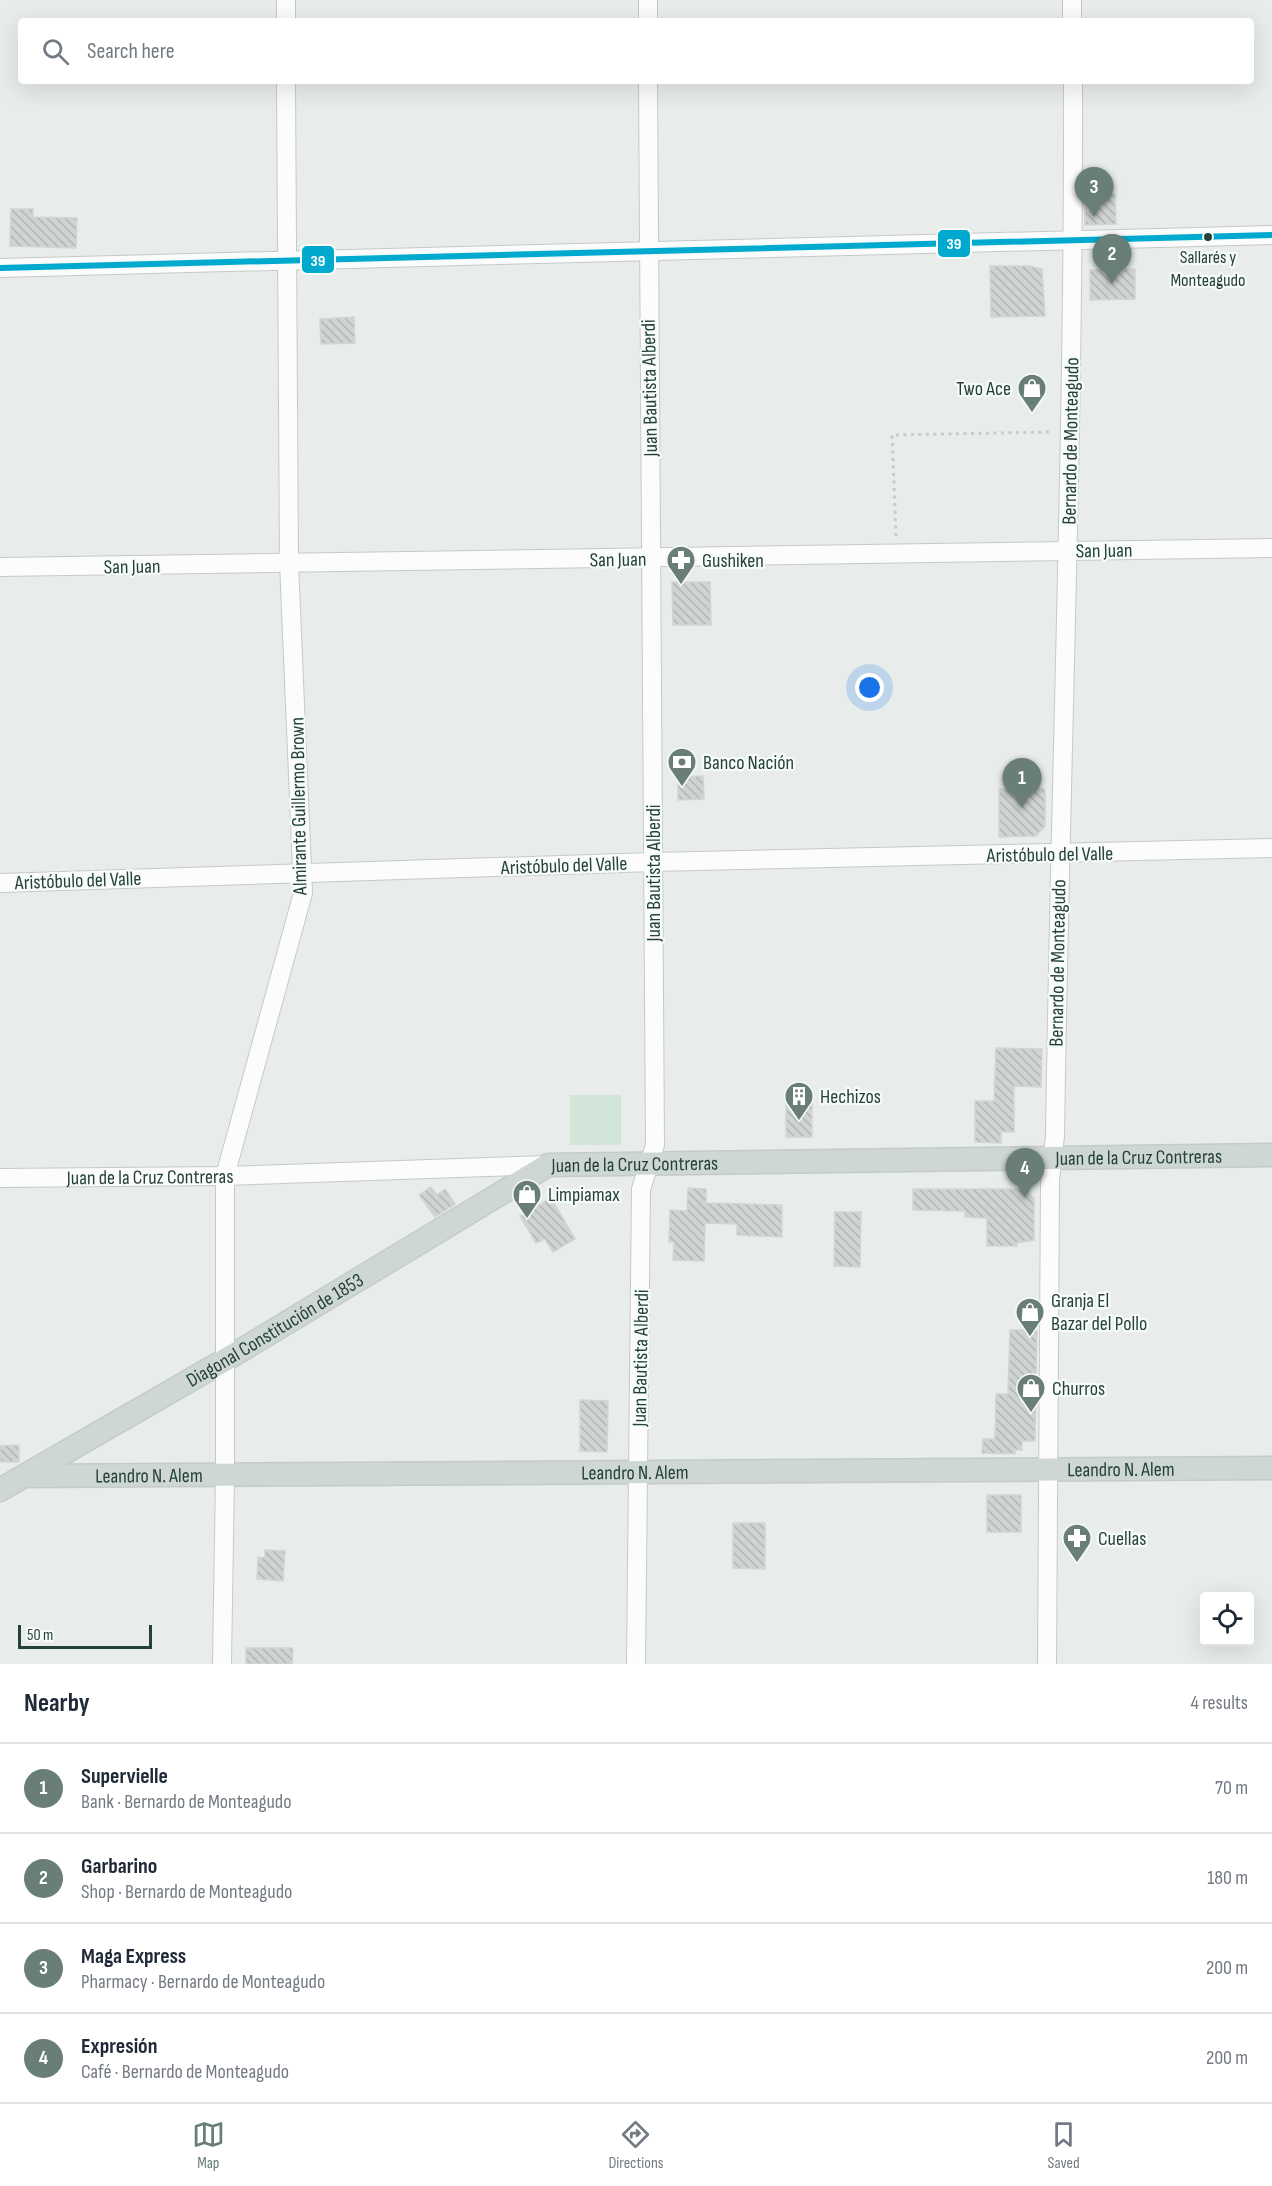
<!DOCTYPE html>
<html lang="en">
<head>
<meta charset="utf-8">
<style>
  body { margin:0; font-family:"Sofia Sans Condensed",sans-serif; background:#f2f2f3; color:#1f2937 }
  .controls { position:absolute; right:18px; bottom:18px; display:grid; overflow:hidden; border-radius:6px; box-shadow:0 6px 24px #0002 }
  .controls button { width:54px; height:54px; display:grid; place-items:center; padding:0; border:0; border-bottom:2px solid #e0e1e3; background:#fff; color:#1f2937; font:30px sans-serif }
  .scale { position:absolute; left:18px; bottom:15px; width:134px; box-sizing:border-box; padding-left:6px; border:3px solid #24423a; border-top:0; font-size:16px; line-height:21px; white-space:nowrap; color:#24423a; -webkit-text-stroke:4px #f7fbf9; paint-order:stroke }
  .you { position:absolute; left:870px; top:688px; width:21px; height:21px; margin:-15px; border:4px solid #fff; border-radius:50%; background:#1a73e8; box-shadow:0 0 0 9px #1a73e833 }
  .badge { display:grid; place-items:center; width:39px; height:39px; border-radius:50%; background:#697e78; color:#fff; font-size:20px; font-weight:700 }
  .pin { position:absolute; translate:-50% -50px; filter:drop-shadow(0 2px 3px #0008) }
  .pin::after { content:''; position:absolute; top:32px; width:21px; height:18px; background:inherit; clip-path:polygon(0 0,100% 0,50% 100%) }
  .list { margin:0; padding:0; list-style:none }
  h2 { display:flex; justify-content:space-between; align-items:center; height:78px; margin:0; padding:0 24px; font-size:26px }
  h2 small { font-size:20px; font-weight:400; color:#747a83 }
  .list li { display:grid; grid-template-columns:39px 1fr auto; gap:18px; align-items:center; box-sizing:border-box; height:90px; padding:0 24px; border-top:2px solid #e0e1e3 }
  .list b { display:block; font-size:22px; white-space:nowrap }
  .list p { margin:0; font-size:20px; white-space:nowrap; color:#747a83 }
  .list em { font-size:20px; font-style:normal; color:#747a83 }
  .icon { flex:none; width:33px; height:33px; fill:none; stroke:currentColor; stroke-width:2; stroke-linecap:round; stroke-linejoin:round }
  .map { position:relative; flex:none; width:1272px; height:1664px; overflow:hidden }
  .search { position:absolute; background:#fff; box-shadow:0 6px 24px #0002; left:18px; right:18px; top:18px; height:66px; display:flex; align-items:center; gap:15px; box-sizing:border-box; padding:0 21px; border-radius:6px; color:#747a83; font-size:22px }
  .sheet { height:438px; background:#fff }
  nav { display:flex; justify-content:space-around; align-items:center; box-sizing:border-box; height:84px; border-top:2px solid #e0e1e3; background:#fff; font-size:16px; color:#747a83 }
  nav a { display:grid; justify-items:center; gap:3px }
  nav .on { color:#697e78 }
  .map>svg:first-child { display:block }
  .pitch { fill:#d1e6d8 }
  .building { fill:url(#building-back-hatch); stroke:#d1d6d4; stroke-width:1.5 }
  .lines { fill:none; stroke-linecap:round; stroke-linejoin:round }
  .minor-casing { stroke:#c5cac8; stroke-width:20 }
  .major-casing { stroke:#c3ccc9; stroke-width:25 }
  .path { stroke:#c3ccca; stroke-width:3; stroke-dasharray:3 4.5; stroke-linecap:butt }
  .minor { stroke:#fcfcfc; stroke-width:18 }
  .major { stroke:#cfd7d5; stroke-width:22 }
  .bus-1-casing { stroke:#f7fbf9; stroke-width:10 }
  .bus-1 { stroke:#00a9ce; stroke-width:6 }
  .bus-dot { fill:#24423a; stroke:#f7fbf9; stroke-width:2 }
  .labels { text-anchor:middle; stroke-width:4.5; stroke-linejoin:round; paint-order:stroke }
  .bus-label { font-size:18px; fill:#24423a; stroke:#f7fbf9 }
  .street-label { font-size:20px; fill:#24423a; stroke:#f7fbf9 }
  .poi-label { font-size:20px; fill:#24423a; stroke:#f7fbf9; text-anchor:start }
  .line-badge { stroke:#f7fbf9; stroke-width:2 }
  .badge-label { font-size:16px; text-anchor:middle; font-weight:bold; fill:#fff }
</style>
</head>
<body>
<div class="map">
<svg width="1272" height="1664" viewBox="0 0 1272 1664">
  <defs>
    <pattern id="building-back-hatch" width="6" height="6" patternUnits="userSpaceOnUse" patternTransform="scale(1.5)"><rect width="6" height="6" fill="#cfd4d2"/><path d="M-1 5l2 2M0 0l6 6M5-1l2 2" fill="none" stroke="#b2b7b5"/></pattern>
  </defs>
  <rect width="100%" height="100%" fill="#e8edeb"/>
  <!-- pitch -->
  <rect class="pitch" x="570" y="1095" width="51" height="50"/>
  <!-- building -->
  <g class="building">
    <path d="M1084 194H1115L1116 224 1085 225Z"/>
    <path d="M11 209H33V217L77 218 76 248 10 246Z"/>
    <path d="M990 266H1029L1042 269 1045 316 991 317Z"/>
    <path d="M1135 269V299L1090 300V270Z"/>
    <path d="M354 317 355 343 321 344 320 319Z"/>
    <path d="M672 582H710L711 625H673Z"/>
    <path d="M703 776 704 799 678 800V777Z"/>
    <path d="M999 789H1045V826L1036 836 999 837Z"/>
    <path d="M996 1048 1042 1049 1041 1087 1014 1086V1132H1001V1143L975 1142V1101H994Z"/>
    <rect x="786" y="1105" width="26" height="32"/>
    <path d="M431 1187 437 1195 445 1189 455 1204 435 1217 419 1195Z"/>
    <path d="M688 1188 706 1189V1203L782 1205V1237L737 1235V1224L705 1223 704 1261 673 1260 674 1242H669L670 1210 687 1211Z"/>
    <path d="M913 1189H1023L1034 1198V1240L1017 1243V1246H987V1218L965 1217V1211L913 1210Z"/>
    <path d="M551 1198 575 1239 553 1252 545 1239 536 1243 520 1216Z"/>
    <path d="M835 1212H861L860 1267 834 1266Z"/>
    <path d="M1010 1330H1037L1035 1441H1022V1450H1015V1454L982 1453 983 1439H995L996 1394H1008Z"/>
    <path d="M580 1400 608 1401 607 1452 580 1451Z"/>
    <path d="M19 1445V1462H0V1446Z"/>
    <rect x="987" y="1495" width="34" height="37"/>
    <path d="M733 1523H765V1569L733 1568Z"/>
    <path d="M265 1550 285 1551 283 1581 257 1579 258 1557 265 1558Z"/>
    <path d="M246 1648H293L292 1664H246Z"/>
  </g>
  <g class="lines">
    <!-- minor casing -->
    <g class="minor-casing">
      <g id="minor">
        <path d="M286 0V21"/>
        <path d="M1072 0V21"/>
        <path d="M648 21V0"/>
        <path d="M0 268 1272 235"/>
        <path d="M0 567 1272 548"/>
        <path d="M0 883 653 862 1272 848"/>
        <path id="s1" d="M0 1178 225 1176 548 1165"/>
        <path d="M222 1664 225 1475V1176L303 893 289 563 286 81"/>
        <path d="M636 1664 641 1189 655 1145 648 81"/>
        <path d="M1047 1664 1050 1181 1055 1136C1060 784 1074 433 1073 81"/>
      </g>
    </g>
    <!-- major casing -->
    <g class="major-casing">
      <g id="major">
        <path id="s2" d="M25 1476 1272 1468"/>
        <path id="s3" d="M0 1490 225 1360 548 1165 1272 1155"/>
      </g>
    </g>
    <!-- path -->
    <path class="path" d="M896 536 892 435 1052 432"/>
    <!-- minor -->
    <use href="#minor" class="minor"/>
    <!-- major -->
    <use href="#major" class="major"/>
    <!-- bus-1 casing -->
    <g class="bus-1-casing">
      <path id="bus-1" d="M0 268 1272 235"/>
    </g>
    <!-- bus-1 -->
    <use href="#bus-1" class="bus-1"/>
  </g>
  <!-- icons -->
  <defs>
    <g id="shop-pin" transform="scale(1.5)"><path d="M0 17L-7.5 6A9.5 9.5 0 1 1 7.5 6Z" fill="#697e78" stroke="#f7fbf9"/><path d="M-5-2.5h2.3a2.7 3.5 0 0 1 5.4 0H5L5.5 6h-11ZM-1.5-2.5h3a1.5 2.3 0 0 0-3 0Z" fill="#fff"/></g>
    <g id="pharmacy-pin" transform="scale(1.5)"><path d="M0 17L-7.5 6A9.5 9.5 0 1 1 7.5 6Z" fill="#697e78" stroke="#f7fbf9"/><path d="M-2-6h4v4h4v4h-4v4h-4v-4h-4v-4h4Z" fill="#fff"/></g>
    <g id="bank-pin" transform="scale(1.5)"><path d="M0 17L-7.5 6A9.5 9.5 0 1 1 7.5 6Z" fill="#697e78" stroke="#f7fbf9"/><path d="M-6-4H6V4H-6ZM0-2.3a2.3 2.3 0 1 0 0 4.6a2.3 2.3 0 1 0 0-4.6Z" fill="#fff"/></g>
    <g id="building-pin" transform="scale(1.5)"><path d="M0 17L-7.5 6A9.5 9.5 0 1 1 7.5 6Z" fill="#697e78" stroke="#f7fbf9"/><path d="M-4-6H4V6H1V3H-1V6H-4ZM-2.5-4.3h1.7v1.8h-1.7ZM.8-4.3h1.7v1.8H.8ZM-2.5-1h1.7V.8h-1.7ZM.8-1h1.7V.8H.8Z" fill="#fff"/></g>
  </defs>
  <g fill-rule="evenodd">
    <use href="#shop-pin" x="1032" y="388"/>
    <use href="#pharmacy-pin" x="681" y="560"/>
    <use href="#bank-pin" x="682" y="762"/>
    <use href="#building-pin" x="799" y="1096"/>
    <use href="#shop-pin" x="527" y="1194"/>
    <use href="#shop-pin" x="1030" y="1312"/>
    <use href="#shop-pin" x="1031" y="1388"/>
    <use href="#pharmacy-pin" x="1077" y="1538"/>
  </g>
  <!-- markers -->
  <circle class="bus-dot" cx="1208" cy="237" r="5"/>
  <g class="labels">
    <!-- bus labels -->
    <g class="bus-label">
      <text x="1208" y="263">Sallarés y<tspan x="1208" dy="23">Monteagudo</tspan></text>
    </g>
    <!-- street labels -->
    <g class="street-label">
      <text transform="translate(649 388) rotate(-91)" y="7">Juan Bautista Alberdi</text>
      <text transform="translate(1070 441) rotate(-89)" y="7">Bernardo de Monteagudo</text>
      <text transform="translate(1104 550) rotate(-1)" y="7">San Juan</text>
      <text transform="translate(618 559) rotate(-1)" y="7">San Juan</text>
      <text transform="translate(132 566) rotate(-1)" y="7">San Juan</text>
      <text transform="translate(298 806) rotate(-91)" y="7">Almirante Guillermo Brown</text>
      <text transform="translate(1050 854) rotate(-1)" y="7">Aristóbulo del Valle</text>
      <text transform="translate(564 865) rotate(-2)" y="7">Aristóbulo del Valle</text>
      <text transform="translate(653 873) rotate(-90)" y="7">Juan Bautista Alberdi</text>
      <text transform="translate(78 880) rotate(-2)" y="7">Aristóbulo del Valle</text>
      <text transform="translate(1057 963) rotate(-89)" y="7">Bernardo de Monteagudo</text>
      <text dy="7" stroke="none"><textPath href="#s3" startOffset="1228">Juan de la Cruz Contreras</textPath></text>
      <text dy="7" stroke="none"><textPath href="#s3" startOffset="724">Juan de la Cruz Contreras</textPath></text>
      <text dy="7" stroke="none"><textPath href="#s1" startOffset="150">Juan de la Cruz Contreras</textPath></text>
      <text dy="7" stroke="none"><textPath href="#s3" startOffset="318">Diagonal Constitución de 1853</textPath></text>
      <text transform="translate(640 1358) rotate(-89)" y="7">Juan Bautista Alberdi</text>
      <text dy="7" stroke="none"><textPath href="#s2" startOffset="1096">Leandro N. Alem</textPath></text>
      <text dy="7" stroke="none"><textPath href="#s2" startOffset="610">Leandro N. Alem</textPath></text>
      <text dy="7" stroke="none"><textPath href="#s2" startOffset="124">Leandro N. Alem</textPath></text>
    </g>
    <!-- poi labels -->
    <g class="poi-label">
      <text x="1011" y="395" text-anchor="end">Two Ace</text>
      <text x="702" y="567">Gushiken</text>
      <text x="703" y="769">Banco Nación</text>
      <text x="820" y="1103">Hechizos</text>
      <text x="548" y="1201">Limpiamax</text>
      <text x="1051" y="1307">Granja El<tspan x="1051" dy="23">Bazar del Pollo</tspan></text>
      <text x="1052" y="1395">Churros</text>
      <text x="1098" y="1545">Cuellas</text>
    </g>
  </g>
  <g class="line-badge">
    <rect x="937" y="229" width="34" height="29" rx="6" fill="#00a9ce"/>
    <rect x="301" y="245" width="34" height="29" rx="6" fill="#00a9ce"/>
  </g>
  <g class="badge-label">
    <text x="954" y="249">39</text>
    <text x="318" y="266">39</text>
  </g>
</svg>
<div class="controls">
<button><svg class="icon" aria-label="locate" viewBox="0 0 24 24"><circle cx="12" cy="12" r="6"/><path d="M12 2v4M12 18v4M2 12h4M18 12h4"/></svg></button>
</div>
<div class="scale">50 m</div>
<div class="you"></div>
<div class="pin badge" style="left:1022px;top:808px">1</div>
<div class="pin badge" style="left:1112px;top:284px">2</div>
<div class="pin badge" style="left:1094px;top:217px">3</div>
<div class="pin badge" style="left:1025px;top:1198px">4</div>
<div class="search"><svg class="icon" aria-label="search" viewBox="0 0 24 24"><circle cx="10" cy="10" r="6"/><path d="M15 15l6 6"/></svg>Search here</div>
</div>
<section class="sheet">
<h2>Nearby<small>4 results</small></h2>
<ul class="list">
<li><span class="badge">1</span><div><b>Supervielle</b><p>Bank · Bernardo de Monteagudo</p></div><em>70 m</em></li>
<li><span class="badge">2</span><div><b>Garbarino</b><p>Shop · Bernardo de Monteagudo</p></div><em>180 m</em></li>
<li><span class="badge">3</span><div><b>Maga Express</b><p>Pharmacy · Bernardo de Monteagudo</p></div><em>200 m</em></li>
<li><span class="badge">4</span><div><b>Expresión</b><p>Café · Bernardo de Monteagudo</p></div><em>200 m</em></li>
</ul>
</section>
<nav>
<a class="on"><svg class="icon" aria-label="map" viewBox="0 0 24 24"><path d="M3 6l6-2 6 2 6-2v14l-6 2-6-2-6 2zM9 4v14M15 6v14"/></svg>Map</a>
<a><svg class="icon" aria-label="directions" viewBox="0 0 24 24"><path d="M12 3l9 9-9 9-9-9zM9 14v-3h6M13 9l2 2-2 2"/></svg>Directions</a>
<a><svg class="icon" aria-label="saved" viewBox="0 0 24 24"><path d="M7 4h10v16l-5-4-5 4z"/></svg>Saved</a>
</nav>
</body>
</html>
